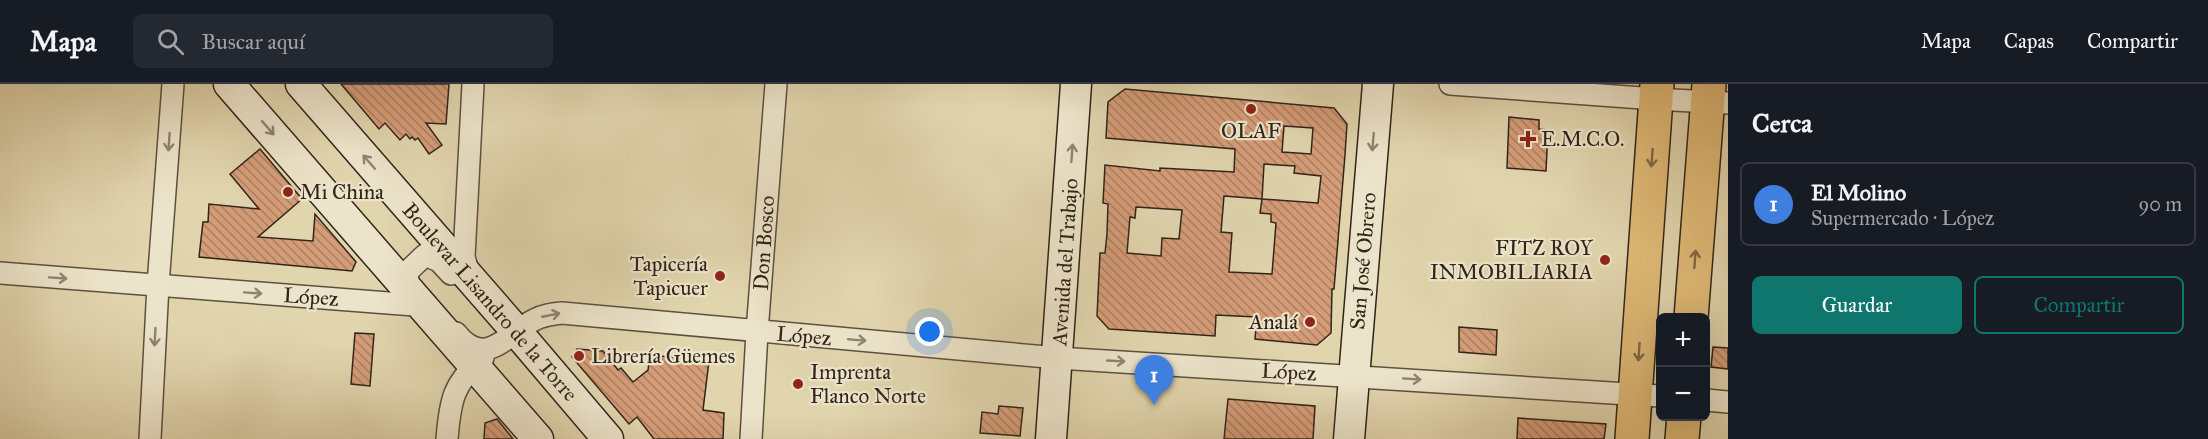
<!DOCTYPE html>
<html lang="es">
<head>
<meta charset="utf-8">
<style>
  body { margin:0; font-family:"IM FELL Great Primer",serif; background:#242831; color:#f1f3f6 }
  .controls { position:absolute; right:18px; bottom:18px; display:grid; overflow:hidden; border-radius:9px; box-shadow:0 6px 24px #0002 }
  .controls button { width:54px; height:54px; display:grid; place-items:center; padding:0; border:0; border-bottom:2px solid #363941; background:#171b24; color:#f1f3f6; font:30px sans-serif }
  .you { position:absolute; left:930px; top:248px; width:21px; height:21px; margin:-15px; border:4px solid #fff; border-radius:50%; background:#1a73e8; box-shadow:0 0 0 9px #1a73e833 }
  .badge { display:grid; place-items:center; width:39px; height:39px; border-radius:50%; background:#0f766e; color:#fff; font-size:20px; font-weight:700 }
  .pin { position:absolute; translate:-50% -50px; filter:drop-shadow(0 2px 3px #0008) }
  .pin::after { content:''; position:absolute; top:32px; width:21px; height:18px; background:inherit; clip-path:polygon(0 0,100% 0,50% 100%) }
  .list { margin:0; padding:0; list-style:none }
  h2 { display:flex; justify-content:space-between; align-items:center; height:78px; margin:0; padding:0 24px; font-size:26px }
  h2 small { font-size:20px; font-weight:400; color:#9ea1a6 }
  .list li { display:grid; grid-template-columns:39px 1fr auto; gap:18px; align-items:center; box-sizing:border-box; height:84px; margin:0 12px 12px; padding:0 12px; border:2px solid #363941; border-radius:9px }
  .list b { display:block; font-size:22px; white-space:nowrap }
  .list p { margin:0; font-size:20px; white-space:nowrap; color:#9ea1a6 }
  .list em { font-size:20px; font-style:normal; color:#9ea1a6 }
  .actions { display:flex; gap:12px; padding:18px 24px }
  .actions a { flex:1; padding:14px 0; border:2px solid #0f766e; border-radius:9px; text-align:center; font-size:21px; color:#0f766e }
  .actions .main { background:#0f766e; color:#fff }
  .icon { flex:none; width:33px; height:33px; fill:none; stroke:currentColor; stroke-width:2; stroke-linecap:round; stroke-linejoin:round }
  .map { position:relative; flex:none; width:1728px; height:355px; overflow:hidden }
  header { display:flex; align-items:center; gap:36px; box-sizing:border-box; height:84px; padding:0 30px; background:#171b24; border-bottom:2px solid #363941 }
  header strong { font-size:28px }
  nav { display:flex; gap:33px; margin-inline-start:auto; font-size:21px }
  .search { width:420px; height:54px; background:#242831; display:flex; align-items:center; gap:15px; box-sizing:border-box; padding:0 21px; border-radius:9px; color:#9ea1a6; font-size:22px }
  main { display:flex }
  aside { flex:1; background:#171b24 }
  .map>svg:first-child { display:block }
  .building { fill:url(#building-back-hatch); stroke:#31241a; stroke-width:1.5; fill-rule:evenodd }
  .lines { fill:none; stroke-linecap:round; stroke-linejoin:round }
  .street-casing { stroke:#5d503f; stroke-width:24 }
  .secondary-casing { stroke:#31241a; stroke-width:33 }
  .primary-casing { stroke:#31241a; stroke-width:36 }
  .street { stroke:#ece4ca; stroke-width:21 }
  .secondary { stroke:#ece4ca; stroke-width:30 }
  .primary { stroke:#e0ba77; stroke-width:33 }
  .oneway { stroke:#8e8472 }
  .oneway2 { stroke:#806844 }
  .poi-dot { fill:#8f2418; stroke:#ece4ca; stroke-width:2 }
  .labels { text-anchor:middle; stroke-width:4.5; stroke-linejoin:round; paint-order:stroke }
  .poi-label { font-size:21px; fill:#31241a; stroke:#ece4ca; text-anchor:start }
  .street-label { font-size:21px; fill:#31241a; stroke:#ece4ca }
</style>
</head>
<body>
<header>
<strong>Mapa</strong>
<div class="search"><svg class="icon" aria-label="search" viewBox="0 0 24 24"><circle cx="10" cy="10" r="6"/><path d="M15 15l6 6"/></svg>Buscar aquí</div>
<nav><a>Mapa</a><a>Capas</a><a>Compartir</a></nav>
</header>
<main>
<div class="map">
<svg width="1728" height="355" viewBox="0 0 1728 355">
  <defs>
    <pattern id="building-back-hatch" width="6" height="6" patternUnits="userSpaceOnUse" patternTransform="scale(1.5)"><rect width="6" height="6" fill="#d59c78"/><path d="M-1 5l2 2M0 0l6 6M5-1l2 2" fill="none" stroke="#ad7f62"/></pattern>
  </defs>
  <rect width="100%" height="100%" fill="#e1d5ae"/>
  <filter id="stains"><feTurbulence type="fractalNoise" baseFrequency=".00333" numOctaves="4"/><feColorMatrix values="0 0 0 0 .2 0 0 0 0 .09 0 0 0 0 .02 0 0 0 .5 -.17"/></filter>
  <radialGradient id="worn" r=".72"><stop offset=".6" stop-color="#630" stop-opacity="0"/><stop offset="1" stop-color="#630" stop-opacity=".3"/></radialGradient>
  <!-- building -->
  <g class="building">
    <path d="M341 0H449L446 40 426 39 442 61 429 70 418 54 415 56 412 53 410 55 406 50 400 56 385 39 379 45Z"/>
    <path d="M1125 5 1334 24 1347 40 1345 71 1334 205H1332L1331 249 1317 261 1255 255 1257 233 1216 231 1215 252 1109 245 1097 232 1100 169H1105L1107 150 1108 120 1103 119 1105 81 1160 87V84L1234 88 1235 65 1106 54 1108 18ZM1284 42 1313 44 1311 70 1282 68ZM1264 80 1295 82 1294 89 1321 92 1318 119 1262 115ZM1224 112 1262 115 1260 129 1271 130V138L1276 139 1272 190 1229 188 1232 149 1221 148ZM1136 123 1182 126 1179 155 1162 154 1161 172 1127 169 1130 133 1135 134Z"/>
    <path d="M1509 33 1539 36V45L1548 46 1546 87 1507 84Z"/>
    <path d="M260 65 302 115 258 153 313 157 315 130 356 178 352 187 199 173 203 138H208L209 120 259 125 230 90Z"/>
    <path d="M1459 243 1497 246 1496 271 1459 268Z"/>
    <path d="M355 249 374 250 370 302 351 300Z"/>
    <path d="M1713 263 1728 264V285L1711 283Z"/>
    <path d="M577 265 603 267 618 286 621 284 633 298 648 286 650 271 709 277 703 326 724 329 723 355H654L637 333 629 340 572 273Z"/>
    <path d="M1228 315 1315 322 1313 355H1224Z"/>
    <path d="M999 322 1023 324 1020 352 980 349 982 328 998 330Z"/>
    <path d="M1518 334 1606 340 1604 355H1517Z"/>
    <path d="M497 335 513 355H484L485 339Z"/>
  </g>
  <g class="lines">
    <!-- street casing -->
    <g class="street-casing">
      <g id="street">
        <path d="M1450 0 1656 15 1728 19"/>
        <path d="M0 189 427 222"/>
        <path d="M470 194 464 173 473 0"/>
        <path d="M409 206 407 188 425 171 439 177 451 190"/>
        <path d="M456 249C485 286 507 250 534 236 543 231 552 230 562 229L1058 274 1660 312"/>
        <path d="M1706 316 1728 318"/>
        <path d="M150 355 158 201 173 0"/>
        <path d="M447 355C450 317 453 299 483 274"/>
        <path d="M751 355 757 248 776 0"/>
      </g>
    </g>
    <!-- secondary casing -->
    <g class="secondary-casing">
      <g id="secondary">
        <path d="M229 0 538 355"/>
        <path d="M301 0 517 248 608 355"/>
        <path d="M1051 355 1076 0"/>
        <path d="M1349 355 1378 0"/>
      </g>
    </g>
    <!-- primary casing -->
    <g class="primary-casing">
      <g id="primary">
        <path d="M1691 234 1709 0"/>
        <path d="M1632 355 1657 0"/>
        <path d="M1682 355 1684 332"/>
      </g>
    </g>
    <!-- street -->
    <use href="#street" class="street"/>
    <!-- secondary -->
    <use href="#secondary" class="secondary"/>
    <!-- primary -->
    <use href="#primary" class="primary"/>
  </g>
  <!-- one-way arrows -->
  <defs><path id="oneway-shaft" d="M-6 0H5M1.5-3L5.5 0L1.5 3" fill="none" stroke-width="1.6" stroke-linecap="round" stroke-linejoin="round" transform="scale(1.5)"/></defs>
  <g class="oneway">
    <use href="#oneway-shaft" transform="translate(268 44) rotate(49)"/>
    <use href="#oneway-shaft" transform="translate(169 58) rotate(94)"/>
    <use href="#oneway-shaft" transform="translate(1373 58) rotate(95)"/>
    <use href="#oneway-shaft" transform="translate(1072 69) rotate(-86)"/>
    <use href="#oneway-shaft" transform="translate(369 78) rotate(-131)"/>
    <use href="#oneway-shaft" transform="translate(58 194) rotate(4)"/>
    <use href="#oneway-shaft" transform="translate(253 209) rotate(4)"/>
    <use href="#oneway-shaft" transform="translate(551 231) rotate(-11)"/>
    <use href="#oneway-shaft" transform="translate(155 253) rotate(93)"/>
    <use href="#oneway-shaft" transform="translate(857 256) rotate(5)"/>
    <use href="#oneway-shaft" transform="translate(1116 277) rotate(3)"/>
    <use href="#oneway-shaft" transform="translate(1412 295) rotate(4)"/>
  </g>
  <g class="oneway2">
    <use href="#oneway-shaft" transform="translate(1652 74) rotate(94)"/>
    <use href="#oneway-shaft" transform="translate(1695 175) rotate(-86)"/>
    <use href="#oneway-shaft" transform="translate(1639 268) rotate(94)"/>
  </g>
  <!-- markers -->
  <g class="poi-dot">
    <circle cx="1251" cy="25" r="6"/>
    <path d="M1525 46h6v6h6v6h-6v6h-6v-6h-6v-6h6z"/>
    <circle cx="288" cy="108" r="6"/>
    <circle cx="1605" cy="176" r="6"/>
    <circle cx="720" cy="192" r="6"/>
    <circle cx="1310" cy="238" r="6"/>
    <circle cx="579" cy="272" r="6"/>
    <circle cx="798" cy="300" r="6"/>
  </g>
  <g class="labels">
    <!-- poi labels -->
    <g class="poi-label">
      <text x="1251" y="54" text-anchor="middle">OLAF</text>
      <text x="1541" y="62">E.M.C.O.</text>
      <text x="300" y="115">Mi China</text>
      <text x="1593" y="171" text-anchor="end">FITZ ROY<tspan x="1593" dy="24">INMOBILIARIA</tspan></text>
      <text x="708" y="187" text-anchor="end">Tapicería<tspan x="708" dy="24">Tapicuer</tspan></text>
      <text x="1298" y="245" text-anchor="end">Analá</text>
      <text x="591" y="279">Librería Güemes</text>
      <text x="810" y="295">Imprenta<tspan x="810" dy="24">Flanco Norte</tspan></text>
    </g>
    <!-- street labels -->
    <g class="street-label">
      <text transform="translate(764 159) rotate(-86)" y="7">Don Bosco</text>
      <text transform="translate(1363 177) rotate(-85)" y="7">San José Obrero</text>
      <text transform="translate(1065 178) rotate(-86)" y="7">Avenida del Trabajo</text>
      <text transform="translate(311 213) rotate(4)" y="7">López</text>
      <text transform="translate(490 218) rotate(49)" y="7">Boulevar Lisandro de la Torre</text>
      <text transform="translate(804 252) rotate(5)" y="7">López</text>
      <text transform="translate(1289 288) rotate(3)" y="7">López</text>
    </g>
  </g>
  <rect width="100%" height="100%" filter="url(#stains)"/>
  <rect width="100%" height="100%" fill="url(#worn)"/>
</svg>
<div class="controls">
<button>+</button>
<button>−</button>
</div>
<div class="you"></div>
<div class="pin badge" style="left:1154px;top:321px;background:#3f7fe0">1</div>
</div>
<aside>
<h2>Cerca<small></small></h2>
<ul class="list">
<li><span class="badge" style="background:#3f7fe0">1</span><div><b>El Molino</b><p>Supermercado · López</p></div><em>90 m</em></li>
</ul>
<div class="actions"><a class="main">Guardar</a><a>Compartir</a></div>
</aside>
</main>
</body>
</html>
